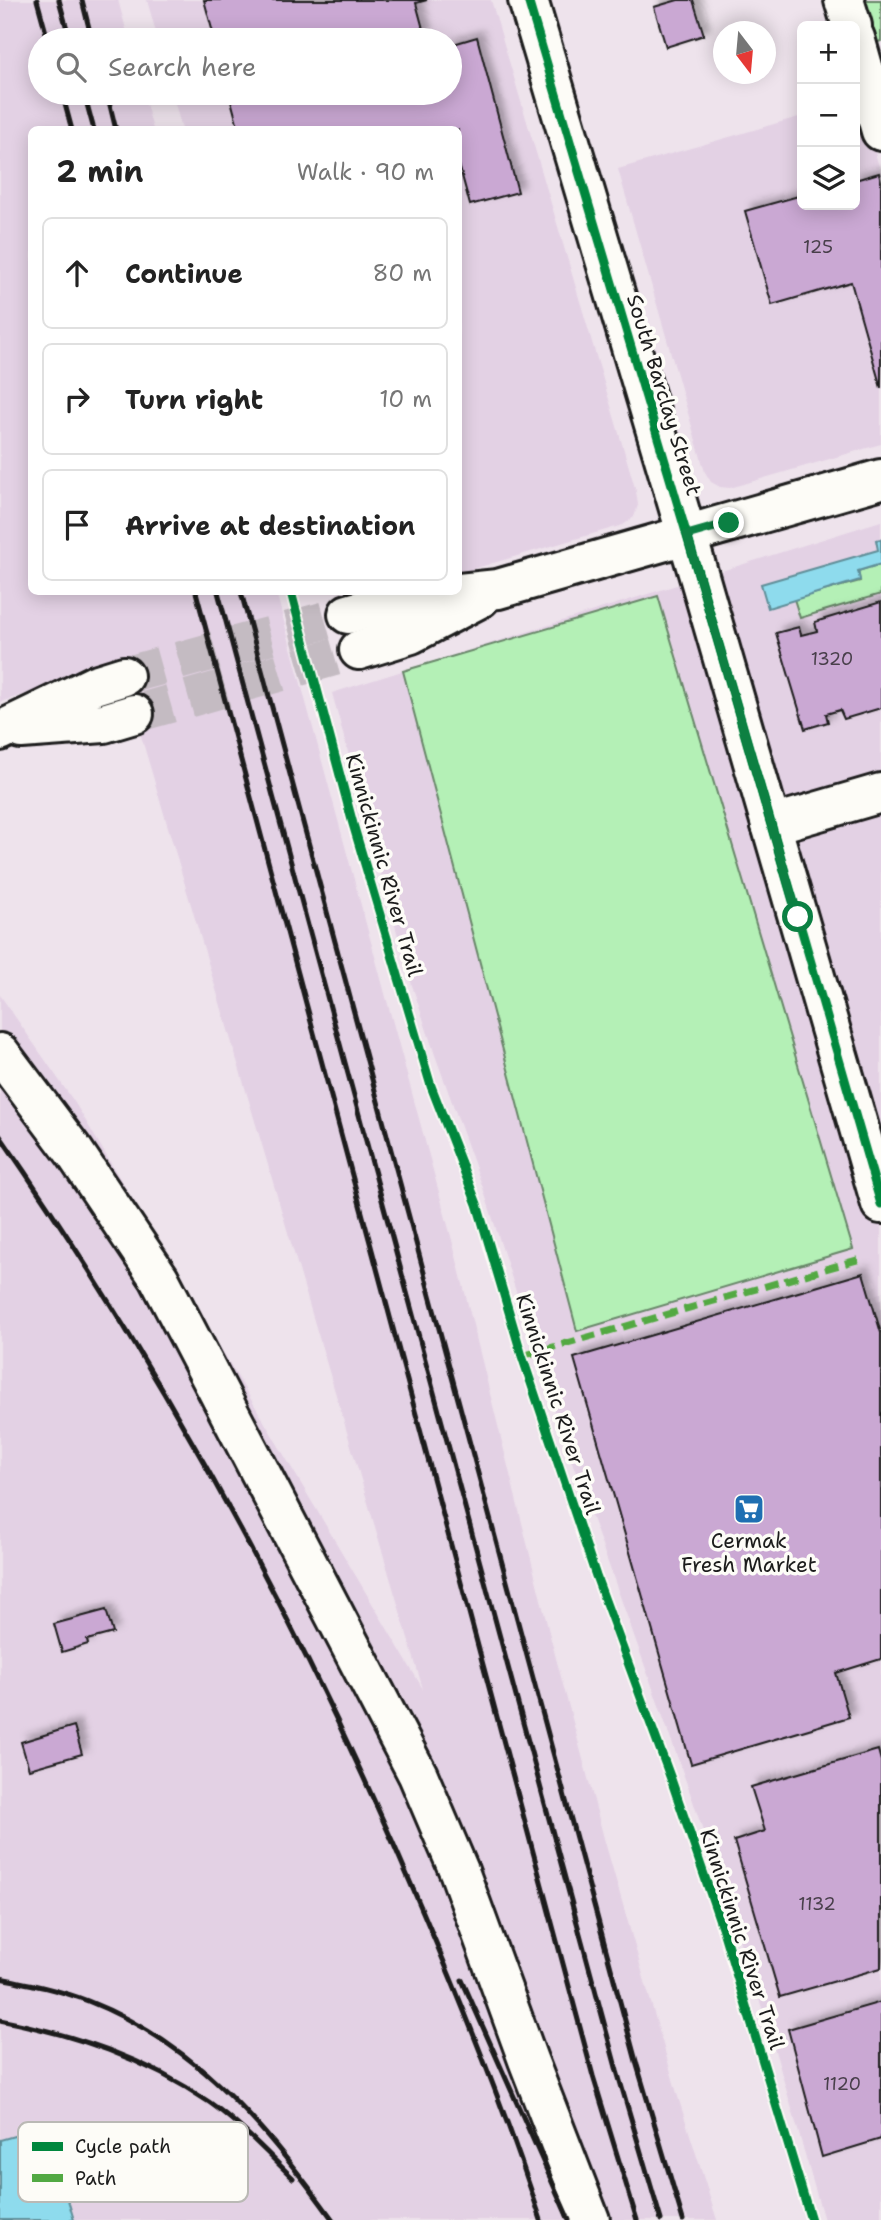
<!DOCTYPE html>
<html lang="en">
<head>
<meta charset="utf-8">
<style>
  body { margin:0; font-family:"Shantell Sans",sans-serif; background:#f6f6f6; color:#222 }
  .controls { position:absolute; right:21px; top:21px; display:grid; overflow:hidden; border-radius:10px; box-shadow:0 4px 18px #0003 }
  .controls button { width:63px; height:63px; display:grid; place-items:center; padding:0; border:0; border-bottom:2px solid #e0e0e0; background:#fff; color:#222; font:35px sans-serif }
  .compass { position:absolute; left:713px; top:21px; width:63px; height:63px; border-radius:50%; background:#fff; box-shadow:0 4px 18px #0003; rotate:164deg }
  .stop { position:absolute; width:21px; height:21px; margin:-16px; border:5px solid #0b8043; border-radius:50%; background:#fff }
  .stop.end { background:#0b8043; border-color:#fff; box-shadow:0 2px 7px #0008 }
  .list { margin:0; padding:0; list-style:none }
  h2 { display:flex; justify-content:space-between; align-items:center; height:91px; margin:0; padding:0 28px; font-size:30px }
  h2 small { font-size:23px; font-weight:400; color:#767676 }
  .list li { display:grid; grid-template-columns:46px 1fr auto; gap:21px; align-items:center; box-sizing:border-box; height:112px; margin:0 14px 14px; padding:0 14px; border:2px solid #e0e0e0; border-radius:10px }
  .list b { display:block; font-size:26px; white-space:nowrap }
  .list em { font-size:23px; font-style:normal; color:#767676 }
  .icon { flex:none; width:38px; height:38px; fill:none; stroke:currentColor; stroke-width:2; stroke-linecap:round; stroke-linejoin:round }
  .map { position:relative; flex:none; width:881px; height:2220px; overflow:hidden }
  .search { position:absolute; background:#fff; box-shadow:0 4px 18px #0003; left:28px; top:28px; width:434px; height:77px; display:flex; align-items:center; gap:18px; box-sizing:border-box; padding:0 24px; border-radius:38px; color:#767676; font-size:26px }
  .panel { position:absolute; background:#fff; box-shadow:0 4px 18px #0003; left:28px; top:126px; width:434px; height:469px; border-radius:10px }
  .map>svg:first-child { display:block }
  .built { fill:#e3d1e4 }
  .green { fill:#b4f0b6; stroke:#688669; stroke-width:2 }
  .water { fill:#8edbed; stroke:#608f99; stroke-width:2 }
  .building { fill:#caa8d3; stroke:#1c1c1c; stroke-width:2; filter:url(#shadow) }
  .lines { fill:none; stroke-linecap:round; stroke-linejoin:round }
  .minor-tunnel { stroke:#c4bbc2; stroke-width:38; stroke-dasharray:38 19; stroke-linecap:butt }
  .minor-casing { stroke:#1c1c1c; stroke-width:44 }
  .minor { stroke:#fdfcf7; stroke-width:38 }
  .rail { stroke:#1c1c1c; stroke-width:5 }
  .quiet { stroke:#52a943; stroke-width:7; stroke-dasharray:14 7; stroke-linecap:butt }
  .cycleway-casing { stroke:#fdfcf7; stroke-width:13 }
  .cycleway { stroke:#00873e; stroke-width:9 }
  .route { stroke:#0b8043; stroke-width:9 }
  .labels { text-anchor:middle; stroke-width:7; stroke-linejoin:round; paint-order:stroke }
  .number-label { font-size:18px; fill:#483f4a }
  .street-label { font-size:21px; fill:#1c1c1c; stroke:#fdfcf7 }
  .poi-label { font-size:21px; fill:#1c1c1c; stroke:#fdfcf7 }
  .key { fill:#fdfcf7; stroke:#bab9b5; stroke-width:2 }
  .key-label { font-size:19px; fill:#1c1c1c }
</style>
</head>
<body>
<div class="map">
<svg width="881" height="2220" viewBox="0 0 881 2220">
  <defs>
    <filter id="shadow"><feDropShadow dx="6" dy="-6" stdDeviation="3.5" flood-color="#0004"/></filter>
  </defs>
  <rect width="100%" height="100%" fill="#eee3ec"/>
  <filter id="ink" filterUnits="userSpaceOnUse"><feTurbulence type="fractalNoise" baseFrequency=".0143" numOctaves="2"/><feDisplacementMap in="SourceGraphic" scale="14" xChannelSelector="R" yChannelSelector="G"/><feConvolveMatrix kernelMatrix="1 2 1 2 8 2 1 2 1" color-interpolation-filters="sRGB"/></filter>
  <g filter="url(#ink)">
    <!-- built -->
    <g class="built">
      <path d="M0 0H118L129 40H40V93H143L153 129 32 130V592H276L453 1244 549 1632 605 1842 678 2097 717 2220H74L46 2127 0 2140V995L75 1103 423 1689 120 665 0 702Z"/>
      <path d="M147 0H491L636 491 638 505 634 517 623 525 459 573 458 130 182 129 172 93H450V40H158Z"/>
      <path d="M860 99 881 174V444L730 488 720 487 711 482 705 472 618 169 802 116V205H855V100Z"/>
      <path d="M881 521V2220H824L767 2023 693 1801 555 1414 483 1188 435 1055 408 973 332 693Z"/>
    </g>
    <!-- green -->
    <g class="green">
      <path d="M861 0H881V41L873 44Z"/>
      <path d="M881 564V594L800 618 794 599 860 581 858 571Z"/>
      <path d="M658 596 853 1249 577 1331 403 671Z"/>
    </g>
    <!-- water -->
    <g class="water">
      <path d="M881 539V564L858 571 860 580 768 608 761 584 878 550 876 540Z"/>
      <path d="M46 2127 74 2220H0V2140Z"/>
    </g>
    <!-- building -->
    <g class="building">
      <path d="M204 0H427L416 3 426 40H215Z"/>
      <path d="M678 0H693L704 35 666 47 654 7Z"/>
      <path d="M477 37 518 192 470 205 458 161V130H239L229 93H450V45Z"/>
      <path d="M879 173 881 181V388L851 282 772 305 745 211 802 195V205H855V180Z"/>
      <path d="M881 602V708L844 719 840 710 826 714 828 722 805 729 776 633 799 627 801 635 817 631 815 622Z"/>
      <path d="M863 1273 881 1333V1659L836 1673 849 1717 691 1764 574 1358Z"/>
      <path d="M106 1610 113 1633 87 1640 88 1644 62 1652 54 1624Z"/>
      <path d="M74 1726 82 1754 29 1769 21 1742Z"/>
      <path d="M878 1750 881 1761V1968L780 1997 734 1841 765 1831 751 1787Z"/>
      <path d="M881 2002V2139L822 2157 788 2029Z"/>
    </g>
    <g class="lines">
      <!-- minor-tunnel -->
      <g class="minor-tunnel">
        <path d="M124 676 348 614"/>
        <path d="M134 714 359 650"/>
      </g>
      <!-- minor casing -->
      <g class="minor-casing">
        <g id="minor">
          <path d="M528 0 699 576 881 1204"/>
          <path d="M844 0 852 26"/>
          <path d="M855 38 881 131"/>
          <path d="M348 614 401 599 498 589 881 479"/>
          <path d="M359 650 411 634 480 598"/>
          <path d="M21 729 104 723 134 714"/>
          <path d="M0 731 95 685 124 676"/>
          <path d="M771 825 881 793"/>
          <path d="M0 1053 75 1153 159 1278 418 1775 459 1871 528 2060 590 2220"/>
        </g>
      </g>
      <!-- minor -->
      <use href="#minor" class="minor"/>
      <!-- rail -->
      <g class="rail">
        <path d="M37 0 48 40"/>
        <path d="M59 0 70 40"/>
        <path d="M82 0 92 40"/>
        <path d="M62 93 72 130"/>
        <path d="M84 93 94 130"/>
        <path d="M107 93 116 130"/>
        <path d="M196 592 593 2076 637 2220"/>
        <path d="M218 592 617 2071 661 2220"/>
        <path d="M241 592 637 2065 683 2220"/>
        <path d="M0 1136C168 1378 308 1640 423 1912 466 2013 507 2115 541 2220"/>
        <path d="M0 1978C30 1984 60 1990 88 2001 197 2044 267 2128 333 2220"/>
        <path d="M462 1980 569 2220"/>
        <path d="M0 2020C75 2035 145 2058 209 2102 239 2123 266 2152 293 2178"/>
      </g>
      <!-- quiet -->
      <path class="quiet" d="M522 1356 864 1258"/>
      <!-- cycleway casing -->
      <g class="cycleway-casing">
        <g id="cycleway">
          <path d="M528 0 699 576 881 1204"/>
          <path d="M291 592 353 824 431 1086 477 1204 522 1356 596 1576 671 1779 722 1927 811 2220"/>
        </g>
      </g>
      <!-- cycleway -->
      <use href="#cycleway" class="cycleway"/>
    </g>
  </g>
  <g class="lines" filter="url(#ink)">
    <!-- route -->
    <path class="route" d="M729 523 687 535 798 917"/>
  </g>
  <!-- icons -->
  <defs>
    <g id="supermarket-square" transform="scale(1.575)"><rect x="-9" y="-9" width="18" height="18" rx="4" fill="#1f6fb2" stroke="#fdfcf7"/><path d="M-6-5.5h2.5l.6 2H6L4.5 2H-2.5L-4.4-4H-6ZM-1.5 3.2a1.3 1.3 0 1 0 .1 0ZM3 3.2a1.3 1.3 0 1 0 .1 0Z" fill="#fff"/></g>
  </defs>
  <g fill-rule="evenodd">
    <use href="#supermarket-square" x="749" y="1509"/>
  </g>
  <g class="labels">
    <!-- number labels -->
    <g class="number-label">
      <text x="818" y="253">125</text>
      <text x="832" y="665">1320</text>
      <text x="817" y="1910">1132</text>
      <text x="842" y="2090">1120</text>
    </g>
    <!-- street labels -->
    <g class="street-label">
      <text transform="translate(664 395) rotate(73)" y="7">South Barclay Street</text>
      <text transform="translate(384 865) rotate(74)" y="7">Kinnickinnic River Trail</text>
      <text transform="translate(558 1404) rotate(72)" y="7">Kinnickinnic River Trail</text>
      <text transform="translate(742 1939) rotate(72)" y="7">Kinnickinnic River Trail</text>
    </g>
    <!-- poi labels -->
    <g class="poi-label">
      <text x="749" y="1548">Cermak<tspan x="749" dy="24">Fresh Market</tspan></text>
    </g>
  </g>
  <!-- legend -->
  <rect x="18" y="2122" width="230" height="80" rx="10" class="key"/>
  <rect x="32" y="2142" width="31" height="9" fill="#00873e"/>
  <rect x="32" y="2174" width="31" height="8" fill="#52a943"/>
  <g class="key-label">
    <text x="75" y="2153">Cycle path</text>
    <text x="75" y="2185">Path</text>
  </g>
</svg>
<div class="controls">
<button>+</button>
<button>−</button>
<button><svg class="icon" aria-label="layers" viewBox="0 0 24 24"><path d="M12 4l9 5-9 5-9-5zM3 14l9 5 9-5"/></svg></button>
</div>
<svg class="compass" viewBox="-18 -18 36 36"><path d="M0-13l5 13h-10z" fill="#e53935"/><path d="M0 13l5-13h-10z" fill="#767676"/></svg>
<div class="stop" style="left:798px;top:917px"></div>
<div class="stop end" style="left:729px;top:523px"></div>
<div class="search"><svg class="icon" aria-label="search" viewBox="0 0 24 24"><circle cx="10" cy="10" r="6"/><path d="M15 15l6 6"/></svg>Search here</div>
<section class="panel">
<h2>2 min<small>Walk · 90 m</small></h2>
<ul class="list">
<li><svg class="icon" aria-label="ahead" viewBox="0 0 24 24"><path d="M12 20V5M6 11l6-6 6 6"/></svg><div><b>Continue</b></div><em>80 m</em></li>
<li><svg class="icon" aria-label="right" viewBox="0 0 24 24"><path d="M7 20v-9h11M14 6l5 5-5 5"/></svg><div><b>Turn right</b></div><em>10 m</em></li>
<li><svg class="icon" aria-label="arrive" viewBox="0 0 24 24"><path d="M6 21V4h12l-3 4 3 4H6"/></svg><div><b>Arrive at destination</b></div></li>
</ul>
</section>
</div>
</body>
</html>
